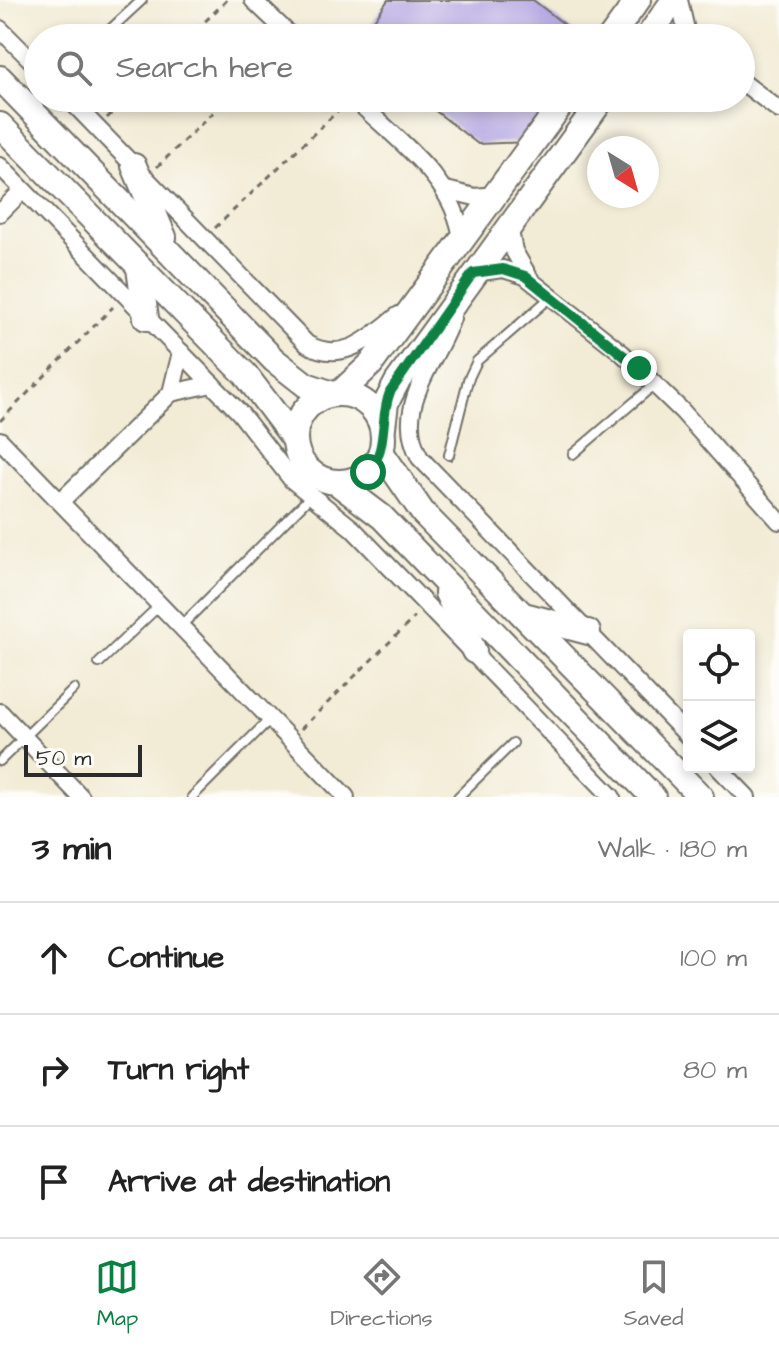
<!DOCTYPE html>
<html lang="en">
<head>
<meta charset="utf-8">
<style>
  body { margin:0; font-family:"Architects Daughter",sans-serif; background:#f6f6f6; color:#222 }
  .controls { position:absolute; right:24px; bottom:24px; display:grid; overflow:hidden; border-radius:8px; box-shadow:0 4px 12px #0003 }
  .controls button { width:72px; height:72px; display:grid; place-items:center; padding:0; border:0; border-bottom:2px solid #e0e0e0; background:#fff; color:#222; font:40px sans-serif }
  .compass { position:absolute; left:587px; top:136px; width:72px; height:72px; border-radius:50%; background:#fff; box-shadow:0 4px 12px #0003; rotate:143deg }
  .scale { position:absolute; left:24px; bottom:20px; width:118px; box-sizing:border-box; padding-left:8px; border:4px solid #2b2b2b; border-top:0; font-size:22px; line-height:28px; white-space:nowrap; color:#2b2b2b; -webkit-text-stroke:6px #fdfcf7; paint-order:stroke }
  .stop { position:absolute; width:24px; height:24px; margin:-18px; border:6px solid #0b8043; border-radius:50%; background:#fff }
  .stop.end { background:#0b8043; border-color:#fff; box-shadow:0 2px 8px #0008 }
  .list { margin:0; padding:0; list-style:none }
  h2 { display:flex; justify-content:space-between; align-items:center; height:104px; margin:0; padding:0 32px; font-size:34px }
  h2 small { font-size:26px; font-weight:400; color:#767676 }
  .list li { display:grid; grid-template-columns:52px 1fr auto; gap:24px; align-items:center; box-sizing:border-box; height:112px; padding:0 32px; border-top:2px solid #e0e0e0 }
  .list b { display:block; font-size:30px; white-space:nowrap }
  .list em { font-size:26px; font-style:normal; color:#767676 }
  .icon { flex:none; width:44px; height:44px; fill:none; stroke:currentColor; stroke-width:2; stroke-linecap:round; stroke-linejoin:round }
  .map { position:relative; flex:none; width:779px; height:797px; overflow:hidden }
  .search { position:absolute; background:#fff; box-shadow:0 4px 12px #0003; left:24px; right:24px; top:24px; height:88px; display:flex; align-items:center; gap:20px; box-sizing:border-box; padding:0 28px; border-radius:44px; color:#767676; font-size:30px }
  .sheet { height:440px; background:#fff }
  nav { display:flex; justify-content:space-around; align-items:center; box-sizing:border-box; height:112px; border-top:2px solid #e0e0e0; background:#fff; font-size:22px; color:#767676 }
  nav a { display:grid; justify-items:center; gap:4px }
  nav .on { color:#0b8043 }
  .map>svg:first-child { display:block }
  .building { fill:#b2a5e3 }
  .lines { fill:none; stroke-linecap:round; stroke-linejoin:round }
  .lane-casing { stroke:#716e66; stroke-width:12 }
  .street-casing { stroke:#716e66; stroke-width:20 }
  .secondary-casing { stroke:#716e66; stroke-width:28 }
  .path { stroke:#716e66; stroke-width:3; stroke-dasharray:6 6; stroke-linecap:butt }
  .lane { stroke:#fff; stroke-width:8 }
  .street { stroke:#fff; stroke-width:16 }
  .secondary { stroke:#fff; stroke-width:24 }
  .route { stroke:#0b8043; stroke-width:10 }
</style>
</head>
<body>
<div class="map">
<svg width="779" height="797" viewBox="0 0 779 797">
  <rect width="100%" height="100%" fill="#fdfcf7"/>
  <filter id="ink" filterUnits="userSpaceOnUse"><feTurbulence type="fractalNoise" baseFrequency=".0125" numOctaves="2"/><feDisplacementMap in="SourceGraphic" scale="16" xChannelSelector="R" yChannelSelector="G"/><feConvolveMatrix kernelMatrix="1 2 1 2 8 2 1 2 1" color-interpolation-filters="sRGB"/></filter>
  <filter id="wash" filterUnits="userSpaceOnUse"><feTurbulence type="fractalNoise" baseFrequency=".006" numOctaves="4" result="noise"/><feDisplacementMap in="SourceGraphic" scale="32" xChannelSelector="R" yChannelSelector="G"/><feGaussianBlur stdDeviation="1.8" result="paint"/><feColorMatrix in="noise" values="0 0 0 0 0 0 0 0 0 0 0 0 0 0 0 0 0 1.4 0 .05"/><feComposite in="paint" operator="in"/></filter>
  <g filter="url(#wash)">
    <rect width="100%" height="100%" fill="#f2ebd5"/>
    <g id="blocks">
      <!-- building -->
      <g class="building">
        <path d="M388 0H533L582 38H362Z"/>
        <path d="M419 98H561L528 142 478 144Z"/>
      </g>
    </g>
  </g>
  <g filter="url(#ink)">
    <use href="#blocks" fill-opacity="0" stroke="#716e66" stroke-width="2"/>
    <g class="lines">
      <!-- lane casing -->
      <g class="lane-casing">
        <g id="lane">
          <path d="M101 38 142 0"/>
          <path d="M573 454 654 385"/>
          <path d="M449 455 468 380 477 361 551 297"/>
          <path d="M181 626 310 497"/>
          <path d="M99 663 160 605"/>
          <path d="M0 761 74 689"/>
          <path d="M192 797 270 719"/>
          <path d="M458 797 513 743"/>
        </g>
      </g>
      <!-- street casing -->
      <g class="street-casing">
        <g id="street">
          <path d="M253 0 293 38"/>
          <path d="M679 0 688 38"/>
          <path d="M0 29 38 67"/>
          <path d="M741 81 779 110"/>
          <path d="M68 98 307 344C344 365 371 336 399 315"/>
          <path d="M354 98C395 139 456 179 462 241"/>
          <path d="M0 166 240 413 292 480 353 529 612 797"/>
          <path d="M446 190 475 197 495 195"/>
          <path d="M0 213 23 190"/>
          <path d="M509 226 514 251 530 279"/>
          <path d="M474 273 503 269 525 276 622 353 682 411 779 521"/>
          <path d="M452 318C435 365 392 408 420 458L689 737"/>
          <path d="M171 393 181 352"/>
          <path d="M0 440 346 797"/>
          <path d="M61 501 171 393 212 384"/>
          <path d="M0 712 81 797"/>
          <path d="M718 767 747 797"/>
        </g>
      </g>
      <!-- secondary casing -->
      <g class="secondary-casing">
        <g id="secondary">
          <path d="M610 38 638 0"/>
          <path d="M647 38 674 0"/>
          <path d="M0 78 274 360 306 385 333 394"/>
          <path d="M0 125 245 374 295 440"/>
          <path d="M134 166 164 237"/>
          <path d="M139 268 146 318"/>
          <path d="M340 393 371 364 566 98"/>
          <circle cx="339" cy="438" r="44"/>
          <path d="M383 427 386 403 397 382 603 98"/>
          <path d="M381 452 423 513 701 797"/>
          <path d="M336 482 382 517 653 797"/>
          <path d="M447 593 474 651"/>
          <path d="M528 616 588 632"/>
        </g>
      </g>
      <!-- path -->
      <g class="path">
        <path d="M188 38 227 0"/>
        <path d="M107 118 127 98"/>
        <path d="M157 167 228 98"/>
        <path d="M215 228 343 106"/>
        <path d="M0 421 113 307"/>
        <path d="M301 729 415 617"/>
      </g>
      <!-- lane -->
      <use href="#lane" class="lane"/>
      <!-- street -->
      <use href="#street" class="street"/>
      <!-- secondary -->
      <use href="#secondary" class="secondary"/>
    </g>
  </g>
  <g class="lines" filter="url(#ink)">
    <!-- route -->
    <path class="route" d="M368 472C389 448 379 420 390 392L473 273 503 269 525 276 639 368"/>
  </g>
</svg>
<div class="controls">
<button><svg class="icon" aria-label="locate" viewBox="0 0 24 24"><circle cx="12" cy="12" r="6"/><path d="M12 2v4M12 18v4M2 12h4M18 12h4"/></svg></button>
<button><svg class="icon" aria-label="layers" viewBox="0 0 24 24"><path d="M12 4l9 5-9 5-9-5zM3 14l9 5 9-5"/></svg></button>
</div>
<svg class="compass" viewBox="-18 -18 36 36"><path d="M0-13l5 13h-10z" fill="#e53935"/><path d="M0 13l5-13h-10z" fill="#767676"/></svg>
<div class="scale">50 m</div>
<div class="stop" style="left:368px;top:472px"></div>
<div class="stop end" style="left:639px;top:368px"></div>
<div class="search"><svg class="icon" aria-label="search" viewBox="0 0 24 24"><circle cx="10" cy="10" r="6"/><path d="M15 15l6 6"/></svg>Search here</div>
</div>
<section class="sheet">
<h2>3 min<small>Walk · 180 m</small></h2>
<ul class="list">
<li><svg class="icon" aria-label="ahead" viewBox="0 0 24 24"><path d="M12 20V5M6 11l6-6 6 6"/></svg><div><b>Continue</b></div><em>100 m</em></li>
<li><svg class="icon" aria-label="right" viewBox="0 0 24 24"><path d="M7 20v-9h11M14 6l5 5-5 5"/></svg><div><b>Turn right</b></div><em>80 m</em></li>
<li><svg class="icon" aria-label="arrive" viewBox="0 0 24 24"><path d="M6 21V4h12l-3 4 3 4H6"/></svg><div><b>Arrive at destination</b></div></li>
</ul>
</section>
<nav>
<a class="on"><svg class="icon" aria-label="map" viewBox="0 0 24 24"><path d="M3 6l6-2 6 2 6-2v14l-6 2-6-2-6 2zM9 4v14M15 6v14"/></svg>Map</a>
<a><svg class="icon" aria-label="directions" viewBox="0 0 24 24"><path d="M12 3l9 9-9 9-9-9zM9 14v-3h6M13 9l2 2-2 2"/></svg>Directions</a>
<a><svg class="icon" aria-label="saved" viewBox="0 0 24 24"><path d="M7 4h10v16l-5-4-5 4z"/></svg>Saved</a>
</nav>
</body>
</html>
